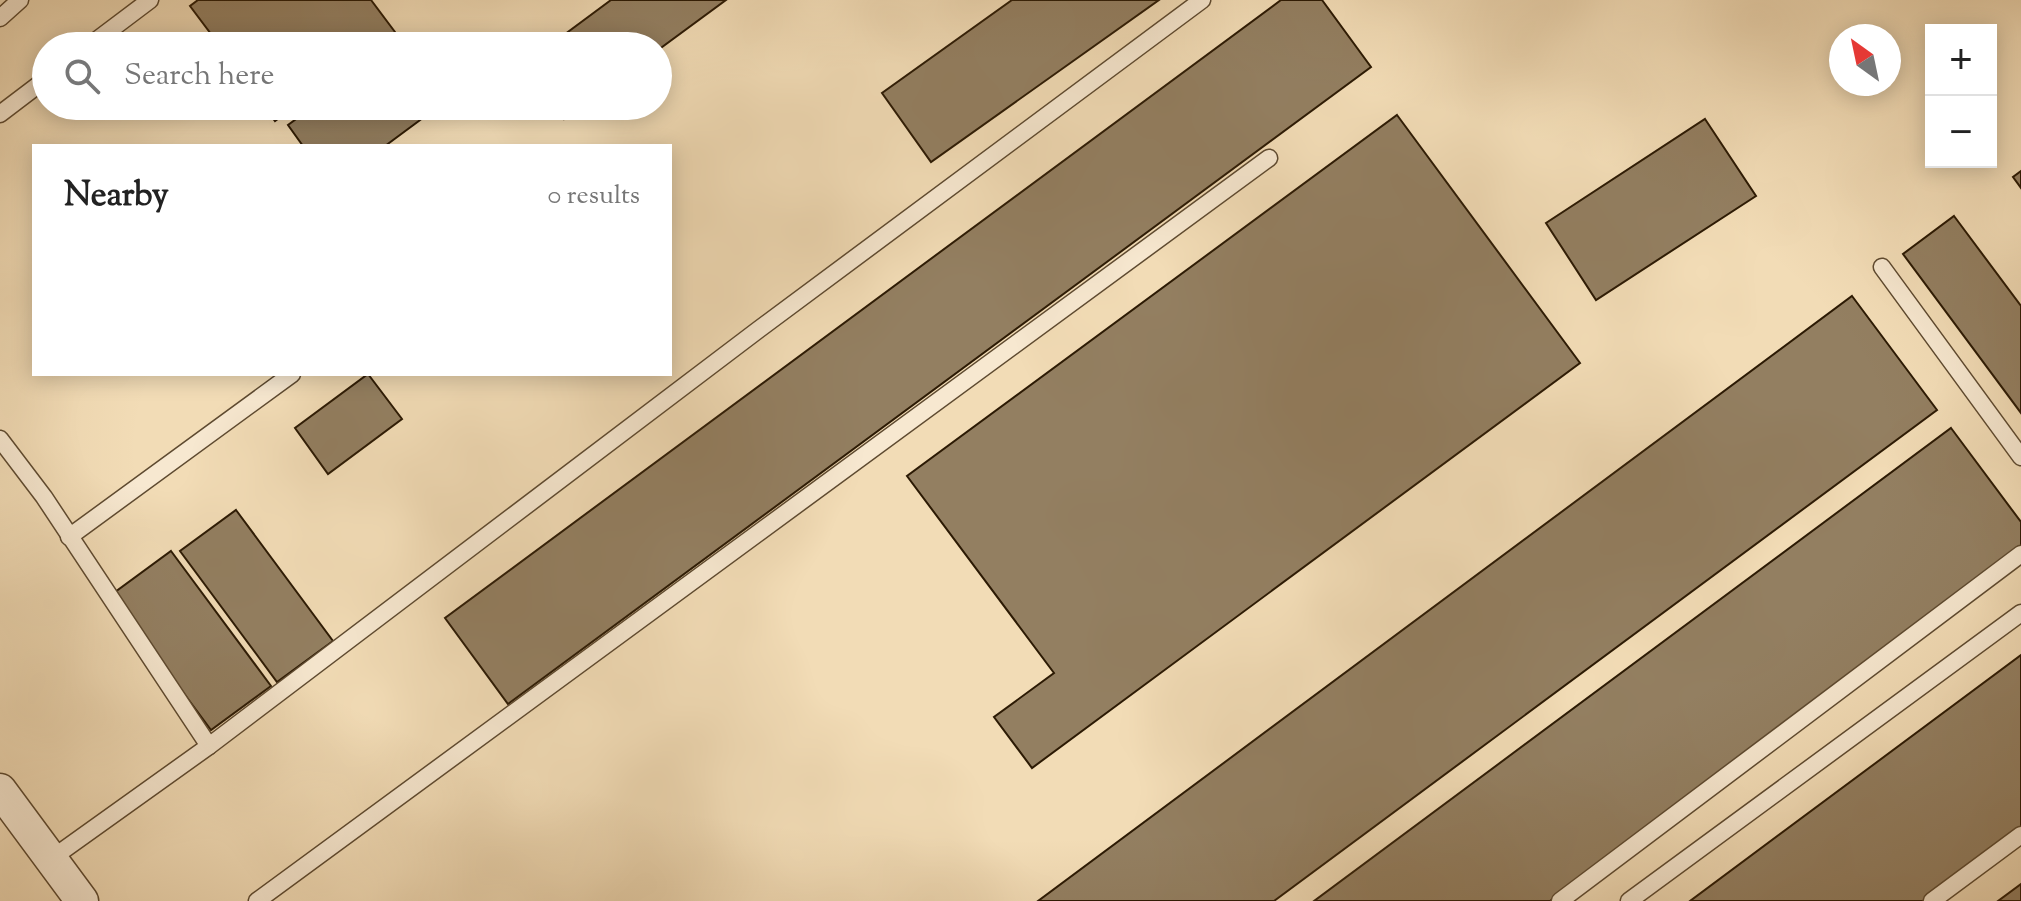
<!DOCTYPE html>
<html lang="en">
<head>
<meta charset="utf-8">
<style>
  body { margin:0; font-family:"Sorts Mill Goudy",serif; background:#f2f2f2; color:#222 }
  .controls { position:absolute; right:24px; top:24px; display:grid; overflow:hidden; border-radius:0px; box-shadow:0 4px 20px #0003 }
  .controls button { width:72px; height:72px; display:grid; place-items:center; padding:0; border:0; border-bottom:2px solid #e0e0e0; background:#fff; color:#222; font:40px sans-serif }
  .compass { position:absolute; left:1829px; top:24px; width:72px; height:72px; border-radius:50%; background:#fff; box-shadow:0 4px 20px #0003; rotate:327deg }
  .list { margin:0; padding:0; list-style:none }
  h2 { display:flex; justify-content:space-between; align-items:center; height:104px; margin:0; padding:0 32px; font-size:34px }
  h2 small { font-size:26px; font-weight:400; color:#767676 }
  .icon { flex:none; width:44px; height:44px; fill:none; stroke:currentColor; stroke-width:2; stroke-linecap:round; stroke-linejoin:round }
  .map { position:relative; flex:none; width:2021px; height:901px; overflow:hidden }
  .search { position:absolute; background:#fff; box-shadow:0 4px 20px #0003; left:32px; top:32px; width:640px; height:88px; display:flex; align-items:center; gap:20px; box-sizing:border-box; padding:0 28px; border-radius:44px; color:#767676; font-size:30px }
  .panel { position:absolute; background:#fff; box-shadow:0 4px 20px #0003; left:32px; top:144px; width:640px; height:232px; border-radius:0px }
  .map>svg:first-child { display:block }
  .building { fill:#937f61; stroke:#2c1a04; stroke-width:2 }
  .lines { fill:none; stroke-linecap:round; stroke-linejoin:round }
  .service-casing { stroke:#5e4a30; stroke-width:19 }
  .minor-casing { stroke:#5e4a30; stroke-width:35 }
  .service { stroke:#f7e8d0; stroke-width:16 }
  .minor { stroke:#f7e8d0; stroke-width:32 }
</style>
</head>
<body>
<div class="map">
<svg width="2021" height="901" viewBox="0 0 2021 901">
  <rect width="100%" height="100%" fill="#f2dcb6"/>
  <filter id="stains"><feTurbulence type="fractalNoise" baseFrequency=".0025" numOctaves="4"/><feColorMatrix values="0 0 0 0 .2 0 0 0 0 .09 0 0 0 0 .02 0 0 0 .5 -.17"/></filter>
  <radialGradient id="worn" r=".72"><stop offset=".6" stop-color="#630" stop-opacity="0"/><stop offset="1" stop-color="#630" stop-opacity=".3"/></radialGradient>
  <!-- building -->
  <g class="building">
    <path d="M198 0H371L395 32 377 46H220L190 6Z"/>
    <path d="M611 0H726L658 50V46H549Z"/>
    <path d="M1012 0H1159L931 162 882 93Z"/>
    <path d="M1281 0H1322L1371 67 508 704 445 618Z"/>
    <path d="M264 106H295L275 121Z"/>
    <path d="M314 106H439L385 146H303L288 125Z"/>
    <path d="M555 106H582L564 119Z"/>
    <path d="M1397 115 1580 363 1032 768 994 717 1054 673 907 476Z"/>
    <path d="M1705 119 1756 196 1596 300 1546 223Z"/>
    <path d="M2021 171V188L2013 177Z"/>
    <path d="M1954 216 2021 306V413L1903 254Z"/>
    <path d="M1852 296 1937 410 1274 901H1038Z"/>
    <path d="M368 374 402 419 328 474 295 428Z"/>
    <path d="M1951 428 2021 522V551L1550 901H1314Z"/>
    <path d="M236 510 333 641 277 682 180 551Z"/>
    <path d="M171 551 271 686 211 730 111 595Z"/>
    <path d="M2021 655V831L1926 901H1690Z"/>
    <path d="M2021 884V901H1998Z"/>
  </g>
  <g class="lines">
    <!-- service casing -->
    <g class="service-casing">
      <g id="service">
        <path d="M0 18 20 0"/>
        <path d="M89 46 150 0"/>
        <path d="M0 114 46 79"/>
        <path d="M1882 267 2021 457"/>
        <path d="M0 439 44 497 209 746"/>
        <path d="M69 537 292 374"/>
        <path d="M51 859 209 746 758 330 1202 0"/>
        <path d="M257 901 1269 158"/>
        <path d="M1560 901 2021 554"/>
        <path d="M1629 901 2021 613"/>
        <path d="M1932 901 2021 835"/>
      </g>
    </g>
    <!-- minor casing -->
    <g class="minor-casing">
      <path id="minor" d="M0 790 82 901"/>
    </g>
    <!-- service -->
    <use href="#service" class="service"/>
    <!-- minor -->
    <use href="#minor" class="minor"/>
  </g>
  <rect width="100%" height="100%" filter="url(#stains)"/>
  <rect width="100%" height="100%" fill="url(#worn)"/>
</svg>
<div class="controls">
<button>+</button>
<button>−</button>
</div>
<svg class="compass" viewBox="-18 -18 36 36"><path d="M0-13l5 13h-10z" fill="#e53935"/><path d="M0 13l5-13h-10z" fill="#767676"/></svg>
<div class="search"><svg class="icon" aria-label="search" viewBox="0 0 24 24"><circle cx="10" cy="10" r="6"/><path d="M15 15l6 6"/></svg>Search here</div>
<section class="panel">
<h2>Nearby<small>0 results</small></h2>
<ul class="list">
</ul>
</section>
</div>
</body>
</html>
